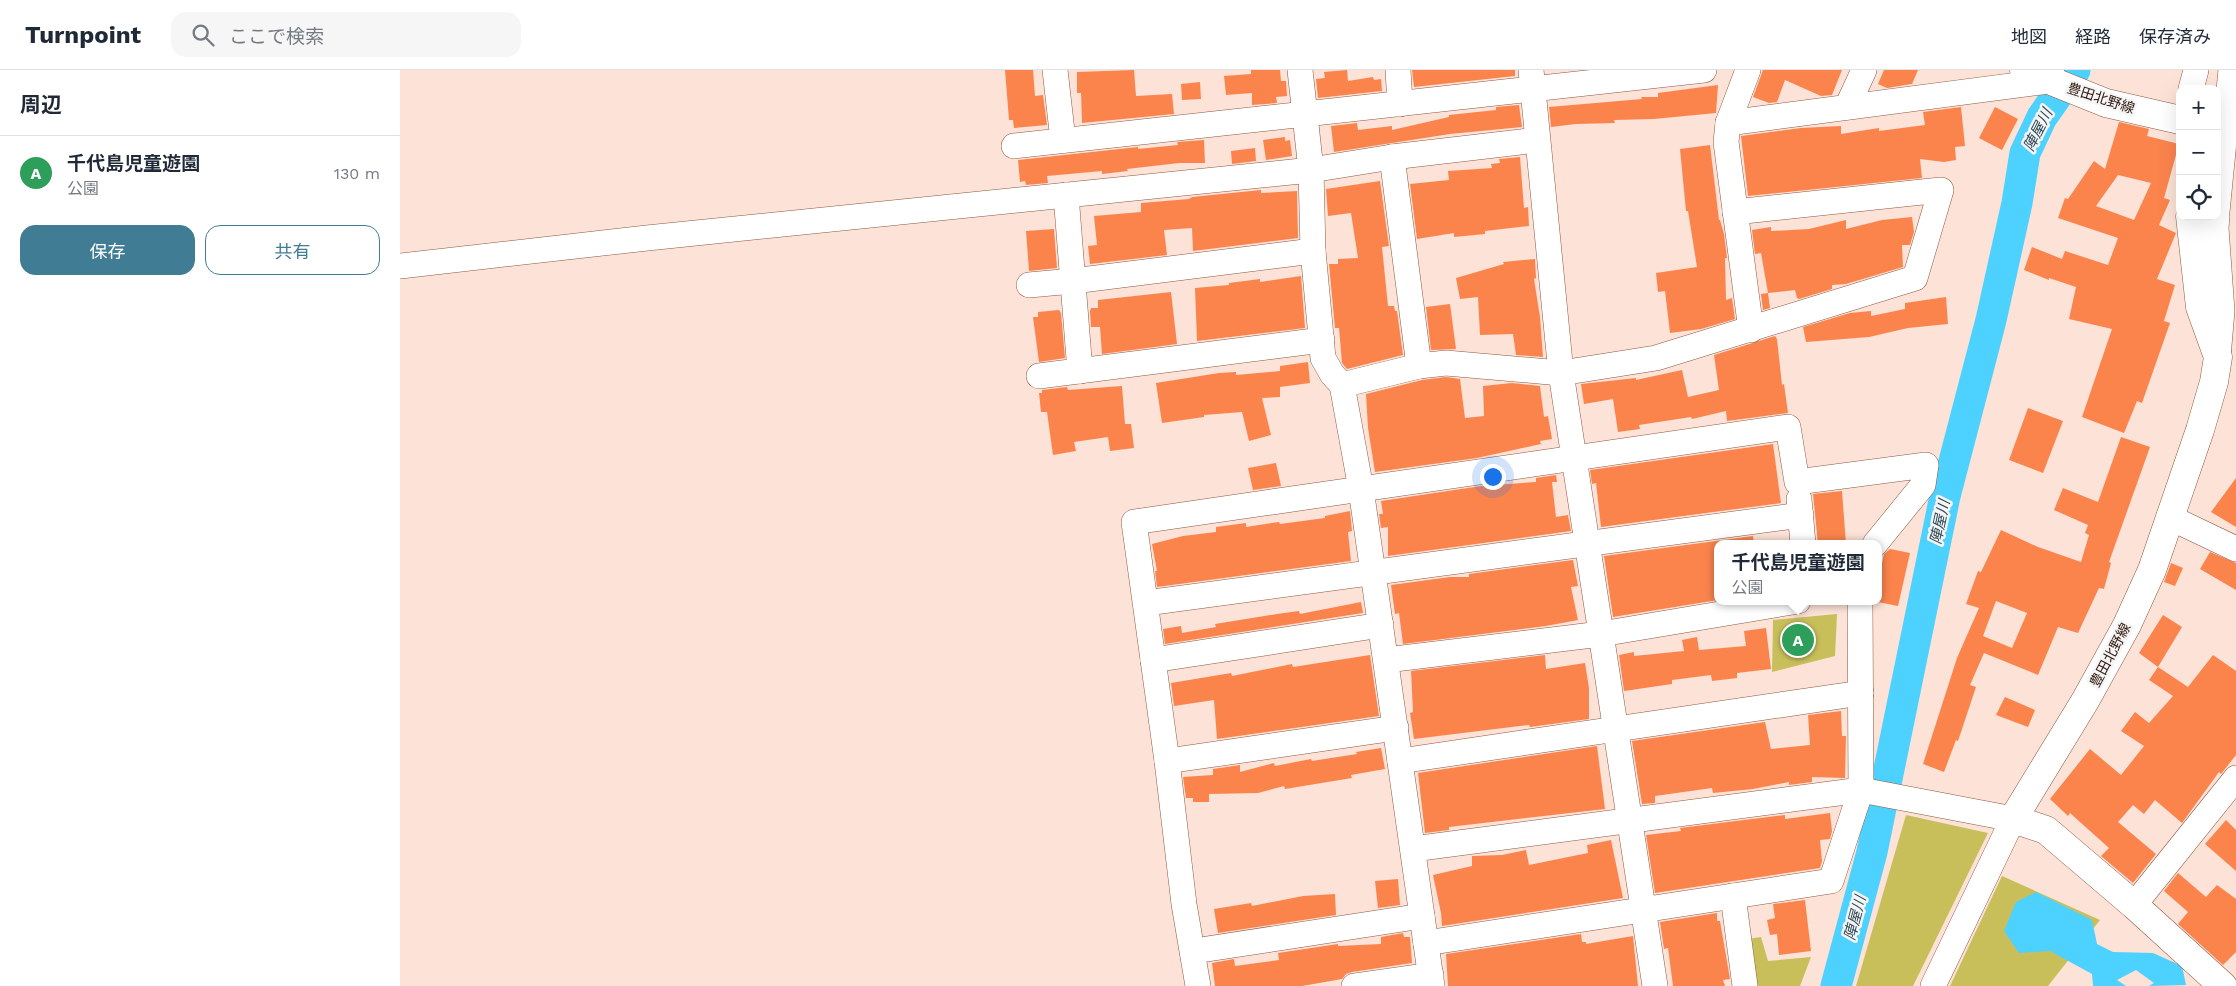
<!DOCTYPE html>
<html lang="ja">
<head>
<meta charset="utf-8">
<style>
  body { margin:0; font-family:"Work Sans","Noto Sans JP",sans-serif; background:#f6f6f7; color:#1f2937 }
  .controls { position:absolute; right:15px; top:15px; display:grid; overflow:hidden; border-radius:10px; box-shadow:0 5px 20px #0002 }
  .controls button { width:45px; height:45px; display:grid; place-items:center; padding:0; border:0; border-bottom:1px solid #e0e1e3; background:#fff; color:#1f2937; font:25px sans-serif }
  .you { position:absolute; left:1092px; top:406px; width:18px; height:18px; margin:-12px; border:4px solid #fff; border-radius:50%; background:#1a73e8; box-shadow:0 0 0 8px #1a73e833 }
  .badge { display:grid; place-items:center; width:32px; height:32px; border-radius:50%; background:#407d94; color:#fff; font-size:16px; font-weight:700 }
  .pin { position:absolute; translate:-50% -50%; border:2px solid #fff; box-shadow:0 1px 5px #0006 }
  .popup { position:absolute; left:1314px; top:470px; width:168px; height:65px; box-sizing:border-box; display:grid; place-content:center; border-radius:10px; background:#fff; filter:drop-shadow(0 1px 4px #0005); font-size:16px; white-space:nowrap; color:#747a83 }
  .popup b { font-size:19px; color:#1f2937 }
  .popup::after { content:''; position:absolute; left:50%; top:100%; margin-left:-10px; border:10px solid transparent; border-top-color:#fff }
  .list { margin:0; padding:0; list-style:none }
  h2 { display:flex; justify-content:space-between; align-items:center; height:65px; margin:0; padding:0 20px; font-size:21px }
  h2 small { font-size:16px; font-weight:400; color:#747a83 }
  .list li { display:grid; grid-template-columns:32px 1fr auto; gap:15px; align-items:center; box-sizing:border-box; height:75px; padding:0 20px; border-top:1px solid #e0e1e3 }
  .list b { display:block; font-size:19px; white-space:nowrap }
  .list p { margin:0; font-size:16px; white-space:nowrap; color:#747a83 }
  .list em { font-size:16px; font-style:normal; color:#747a83 }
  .actions { display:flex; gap:10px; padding:15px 20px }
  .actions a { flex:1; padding:11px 0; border:1px solid #407d94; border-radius:15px; text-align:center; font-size:18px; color:#407d94 }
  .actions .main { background:#407d94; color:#fff }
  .icon { flex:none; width:28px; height:28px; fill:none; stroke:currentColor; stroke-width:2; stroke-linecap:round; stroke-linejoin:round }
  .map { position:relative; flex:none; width:1836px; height:916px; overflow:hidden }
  header { display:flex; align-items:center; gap:30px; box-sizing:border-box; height:70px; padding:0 25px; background:#fff; border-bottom:1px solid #e0e1e3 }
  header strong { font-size:24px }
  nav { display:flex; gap:28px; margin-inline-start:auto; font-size:18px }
  .search { width:350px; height:45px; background:#f6f6f7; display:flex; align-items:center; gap:12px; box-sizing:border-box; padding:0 18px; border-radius:15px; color:#747a83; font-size:19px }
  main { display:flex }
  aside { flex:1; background:#fff }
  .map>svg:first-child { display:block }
  .green { fill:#c8bf5b }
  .water { fill:#4dd1fe }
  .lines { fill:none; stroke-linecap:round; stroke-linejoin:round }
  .river { stroke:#4dd1fe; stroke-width:31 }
  .building { fill:#fb844d; fill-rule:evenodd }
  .minor-casing { stroke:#8e5840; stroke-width:26 }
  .major-casing { stroke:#8e5840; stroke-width:29 }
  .minor { stroke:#fff; stroke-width:25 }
  .major { stroke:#fff; stroke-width:28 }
  .labels { text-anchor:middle; stroke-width:5; stroke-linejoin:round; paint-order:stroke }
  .street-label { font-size:14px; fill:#301910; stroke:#f5f5f5 }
  .water-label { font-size:15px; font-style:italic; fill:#2d4954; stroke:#f5f5f5 }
</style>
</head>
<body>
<header>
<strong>Turnpoint</strong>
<div class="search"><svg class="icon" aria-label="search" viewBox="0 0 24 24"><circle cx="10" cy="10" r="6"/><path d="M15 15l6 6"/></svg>ここで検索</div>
<nav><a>地図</a><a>経路</a><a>保存済み</a></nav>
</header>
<main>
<aside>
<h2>周辺<small></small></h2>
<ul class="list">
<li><span class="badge" style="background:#2e9e5b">A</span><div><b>千代島児童遊園</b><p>公園</p></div><em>130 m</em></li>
</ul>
<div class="actions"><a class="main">保存</a><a>共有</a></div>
</aside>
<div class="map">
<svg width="1836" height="916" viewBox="0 0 1836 916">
  <rect width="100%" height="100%" fill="#fce2d7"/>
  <!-- green -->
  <g class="green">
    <path d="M1437 544 1435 586 1372 602 1373 550Z"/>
    <path d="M1506 745 1588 763 1513 916H1456Z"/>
    <path d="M1602 806 1700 850 1648 916H1550Z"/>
    <path d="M1361 867 1368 891 1411 887 1400 916H1352L1347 869Z"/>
  </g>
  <!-- water -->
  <path class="water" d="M1636 822 1692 850 1697 874 1713 882 1753 883 1782 896 1786 915 1749 916 1754 913 1736 900 1717 910 1726 916H1693L1692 904 1650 881 1619 883 1604 861 1616 832Z"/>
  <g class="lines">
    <!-- river -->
    <path class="river" d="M1436 916 1472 782 1545 426 1591 250 1617 133 1625 83 1642 47 1675 0"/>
  </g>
  <!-- building -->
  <g class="building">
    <path d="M605 0H633L635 26 643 25 647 55 614 58 613 50H609Z"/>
    <path d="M734 0 736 26 772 24 774 44 682 53 681 23H677V2Z"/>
    <path d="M851 0H880L881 11H886L887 26 876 27 877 33 852 35V23L826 25 824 6 851 4Z"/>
    <path d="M947 0 948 11 973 7 974 10 981 9 982 21 918 28 916 9 925 8 924 2Z"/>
    <path d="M1012 0H1115V6L1014 17Z"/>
    <path d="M1363 0H1442L1432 25 1421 26 1385 10 1377 32 1369 33 1353 27Z"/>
    <path d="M1484 0H1518L1512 14 1487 18 1478 14Z"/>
    <path d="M800 12 801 29 782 30 781 14Z"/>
    <path d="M1318 15 1316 43 1254 49 1214 50 1215 53 1176 54 1151 57 1149 37 1242 29 1241 27H1258V23Z"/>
    <path d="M1119 35 1122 57 1050 64 934 82 931 56 957 53 958 60 992 56V60L1049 47V45L1096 40V37Z"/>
    <path d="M1561 37 1565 76 1555 77 1556 90 1544 92 1520 89 1522 108 1348 126 1341 66 1401 58 1441 56V64L1479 58V61L1525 55 1523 42Z"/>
    <path d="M1595 37 1618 49 1602 80 1579 68Z"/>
    <path d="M1719 52 1749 59 1747 66 1779 74 1764 128 1770 130 1759 155 1776 163 1757 209 1775 215 1764 251 1770 253 1742 333 1737 331 1724 363 1682 347 1712 259 1669 249 1676 217 1649 208V210L1624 200 1632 177 1662 189 1665 181 1708 195 1718 168 1658 148 1665 128 1668 129 1694 91 1705 99ZM1718 105 1751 113 1734 150 1696 136Z"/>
    <path d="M885 67V71L890 70 892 86 866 90 863 70Z"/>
    <path d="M804 70 805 93H779L727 99 728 101 702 104V101L647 106 648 113 626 115 625 111 620 112 618 90 738 77V79L778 75 777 72Z"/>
    <path d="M1310 75 1319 150H1320L1324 164 1327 188H1325L1326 230 1332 228 1335 249 1301 259 1270 263 1265 221 1258 222 1256 203 1297 197 1288 141H1286L1280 79Z"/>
    <path d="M855 78 856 91 832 94 831 81Z"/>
    <path d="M1120 87 1124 138 1128 137 1129 156 1085 161V164L1054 167V163L1017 169 1010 114 1049 110 1048 101 1092 98 1091 94 1100 93 1099 89Z"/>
    <path d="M980 111 989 176 982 177 988 236H994L995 241H997L1003 285 947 299 942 293 939 258H935L929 194H938V189L958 188 951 143 928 146 926 119Z"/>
    <path d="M861 120V123L897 121 898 168 793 181 792 158 764 160 767 185 690 194 688 176 697 175 694 146 741 142V133L789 129 792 127Z"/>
    <path d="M1512 147 1514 162 1510 175H1502L1503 197 1446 214 1432 215V219L1399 229 1397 228 1395 220 1368 223 1361 183 1355 184 1352 160 1371 157V161L1409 159 1446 150V159L1482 150Z"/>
    <path d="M654 159 657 198 629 201 626 161Z"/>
    <path d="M1135 189 1136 208 1134 209 1140 247 1143 287 1116 285 1113 264 1080 265 1078 227 1060 229 1056 208 1104 194 1103 192Z"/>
    <path d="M901 206 905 258 797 271 795 218 829 215V213L860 209V212Z"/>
    <path d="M771 222 777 274 702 284 700 257H691L690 241 691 238H698V230Z"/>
    <path d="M1368 223 1370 238 1363 240 1361 224Z"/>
    <path d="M1546 227 1548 254 1508 258 1469 267 1406 272 1403 257 1450 243 1471 241V246L1505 239V233Z"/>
    <path d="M1050 234 1056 279 1031 280 1026 237Z"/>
    <path d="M659 240 661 243 665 288 639 292 633 247H638V242Z"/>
    <path d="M1375 266 1377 269 1382 315 1384 314 1388 343 1327 351 1326 341 1292 349 1291 347 1239 355 1240 359 1218 362 1213 329 1184 334 1181 314 1236 308V310L1282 300 1288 327 1319 320 1314 285Z"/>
    <path d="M908 292 910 313 880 317V327L862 328 871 365 849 371 842 342 804 345V347L762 353 756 313 819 303 836 302V305L880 301V296Z"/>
    <path d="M1046 307 1060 309 1065 348 1084 346 1083 316 1112 313 1140 316 1144 347 1148 346 1152 369 1140 371 1141 374 1077 388 975 402 968 358 966 324 1022 310Z"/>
    <path d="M722 316 725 354H731L734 378 710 381 708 367 674 372 676 381 653 385 647 342H641L639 323H642V320L667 317 668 320Z"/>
    <path d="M1628 338 1663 351 1643 403 1609 390Z"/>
    <path d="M1721 367 1750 377 1709 492 1711 493 1704 519 1699 518 1678 563 1658 557 1638 605 1584 583 1570 615 1576 617 1558 671 1556 670 1544 702 1523 694 1557 588 1579 538 1566 534 1578 501 1581 502 1601 460 1638 477 1681 492 1689 465 1685 463 1688 455 1654 440 1663 418 1698 432ZM1596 531 1627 543 1612 578 1583 566Z"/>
    <path d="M1373 374 1381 433 1201 457 1196 413 1192 414 1190 400Z"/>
    <path d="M876 393 881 416 853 420 848 398Z"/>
    <path d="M1156 405 1157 412H1152L1156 447 1168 445 1171 461 988 486V457L981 458 979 444H983L981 431 1081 416 1136 412V408Z"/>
    <path d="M1836 408V457L1811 442Z"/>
    <path d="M1442 421 1446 474H1418L1413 424Z"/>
    <path d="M950 441 952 461 948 462 951 491 757 517 755 501H757L752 474 783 466 816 462V457L846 453V457L879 452 880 454 925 448V446Z"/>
    <path d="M1353 466 1354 474H1318V530L1213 547 1204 486Z"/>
    <path d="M1490 479 1510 483 1498 536 1478 532V513L1484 484Z"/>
    <path d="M1810 482 1836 493V520L1800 499Z"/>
    <path d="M1173 490 1178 516 1171 517 1178 550 1146 556 1003 574 999 543 995 544 991 515 1050 507H1069V504Z"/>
    <path d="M1771 493 1783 498 1775 516 1764 512Z"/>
    <path d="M961 532 963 543 765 574 763 559 781 556 782 563 816 557 815 554 877 544 899 541 900 544Z"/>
    <path d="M1763 545 1782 557 1758 597 1739 583Z"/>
    <path d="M1366 558 1371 599 1337 603V608L1312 611 1311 605 1272 610V614L1224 621 1219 585 1234 582V586L1284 581 1282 570 1297 567 1299 580 1346 576 1344 561Z"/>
    <path d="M970 585 979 646 817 669 814 630 774 636 771 613 831 603 832 606 892 594 893 597Z"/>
    <path d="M1145 585 1146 599 1185 593 1189 618V649L1130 657 1129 655 1014 669 1010 643 1013 642 1011 601Z"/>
    <path d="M1813 585 1836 601V685L1821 704 1819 702 1782 753 1755 730 1744 744 1733 735 1718 752 1756 784 1733 813 1701 786 1709 778 1670 743 1668 746 1650 729 1690 679 1721 705 1744 676 1721 661 1735 642 1749 653 1773 626 1749 610 1758 597 1788 617Z"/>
    <path d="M1605 627 1635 640 1628 657 1596 645Z"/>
    <path d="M1441 641 1442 666H1446L1445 708 1412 707V712L1389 715V712L1353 719 1313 723 1312 718 1255 726V733L1242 734 1232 671 1365 652 1371 679 1410 675 1408 645Z"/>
    <path d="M1197 676 1205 739 1049 757V760L1025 763 1018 703Z"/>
    <path d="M981 678 985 699 951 705 952 708 885 719 884 716 858 723 809 724V732H793V728H786L783 707 813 705V699L840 695V702L874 693 875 696 911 689 912 691 957 684 956 682Z"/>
    <path d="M1430 743 1432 761 1430 769 1420 770 1422 791 1420 798 1255 823 1246 765 1281 761 1280 758 1385 745V749Z"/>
    <path d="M1826 750 1836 760V801L1805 774Z"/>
    <path d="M1211 770 1223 828 1042 856 1041 843 1033 805 1072 796V786L1102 785 1126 780 1129 795 1188 783 1187 775Z"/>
    <path d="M1778 803 1806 827 1817 815 1836 829V882L1823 895 1778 854 1788 842 1764 821Z"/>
    <path d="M998 809 1000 835 978 838 975 811Z"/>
    <path d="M935 824 936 845 818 863 814 839 851 833 852 836 903 826Z"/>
    <path d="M1405 830 1411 881 1379 885 1377 864 1370 865 1367 850 1375 848 1373 834Z"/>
    <path d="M1317 843V851H1320L1330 909 1323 910 1325 916H1273L1268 878 1264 879 1260 852Z"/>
    <path d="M1003 863 1004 867H1010L1012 893 952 902 946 904 942 909 902 916H815L812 893 834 889 835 896 879 890 878 883 938 874V876L981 874V867Z"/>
    <path d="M1181 864 1182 872H1186V874L1233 866 1238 916H1048L1046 884Z"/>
  </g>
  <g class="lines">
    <!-- minor casing -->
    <g class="minor-casing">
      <g id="minor">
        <path d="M655 0 663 70"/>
        <path d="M900 0 911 100 913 181 923 288 932 304 942 315 961 419 1032 916"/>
        <path d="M998 0 1000 34"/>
        <path d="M1131 0 1161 303 1255 916"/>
        <path d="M1348 0 1328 53 1326 72 1351 260"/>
        <path d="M1791 19 1796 0"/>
        <path d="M1447 37 1464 0"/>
        <path d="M1328 53 1649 11 1652 4"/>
        <path d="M614 76 1304 0"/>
        <path d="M992 87 1019 296"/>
        <path d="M666 125 680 301"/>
        <path d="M1817 142 1831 0"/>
        <path d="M1817 146 1816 158 1822 241 1818 287"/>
        <path d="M0 196 247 168 911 100 992 87 1137 70"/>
        <path d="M629 215 673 211 913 181"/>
        <path d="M639 306 922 270"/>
        <path d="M942 315 1019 296 1046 293 1161 303 1256 288 1515 208 1541 120 1335 142"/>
        <path d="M1399 429 1403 474"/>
        <path d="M1769 447 1836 479"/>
        <path d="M746 533 1401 445"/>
        <path d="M753 590 981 555"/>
        <path d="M986 590 1201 564 1398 531"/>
        <path d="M767 691 996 658"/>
        <path d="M1000 691 1461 623"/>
        <path d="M1013 779 1461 720 1613 749 1533 916"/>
        <path d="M1333 826 1345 916"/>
        <path d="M1734 835 1836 708"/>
        <path d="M1026 873 1431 811 1461 720 1460 531"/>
        <path d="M794 881 1022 846"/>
        <path d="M798 916 784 834 767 691 734 452 1388 357 1397 412 1526 395 1523 415 1475 474"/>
        <path d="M954 916 1031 905"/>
      </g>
    </g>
    <!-- major casing -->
    <g class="major-casing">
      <g id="major">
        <path d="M1624 0 1706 33 1780 50"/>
        <path d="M1790 146 1800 237 1818 287 1814 312 1800 360 1752 500 1727 555 1685 631 1613 749 1646 760 1734 835 1823 916"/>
      </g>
    </g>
    <!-- minor -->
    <use href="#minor" class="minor"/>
    <!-- major -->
    <use href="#major" class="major"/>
  </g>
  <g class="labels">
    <!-- street labels -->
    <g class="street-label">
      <text transform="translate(1701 28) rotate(18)" y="5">豊田北野線</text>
      <text transform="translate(1710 585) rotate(-62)" y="5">豊田北野線</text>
    </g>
    <!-- water labels -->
    <g class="water-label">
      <text transform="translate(1638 60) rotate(-63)" y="5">陣屋川</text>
      <text transform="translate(1540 452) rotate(-78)" y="5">陣屋川</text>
      <text transform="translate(1455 848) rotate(-75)" y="5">陣屋川</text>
    </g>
  </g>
</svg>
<div class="controls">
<button>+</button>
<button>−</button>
<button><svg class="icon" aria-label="locate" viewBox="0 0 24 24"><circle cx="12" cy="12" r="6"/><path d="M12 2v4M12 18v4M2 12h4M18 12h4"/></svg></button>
</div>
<div class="you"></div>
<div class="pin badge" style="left:1398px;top:570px;background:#2e9e5b">A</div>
<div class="popup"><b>千代島児童遊園</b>公園</div>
</div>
</main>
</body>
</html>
